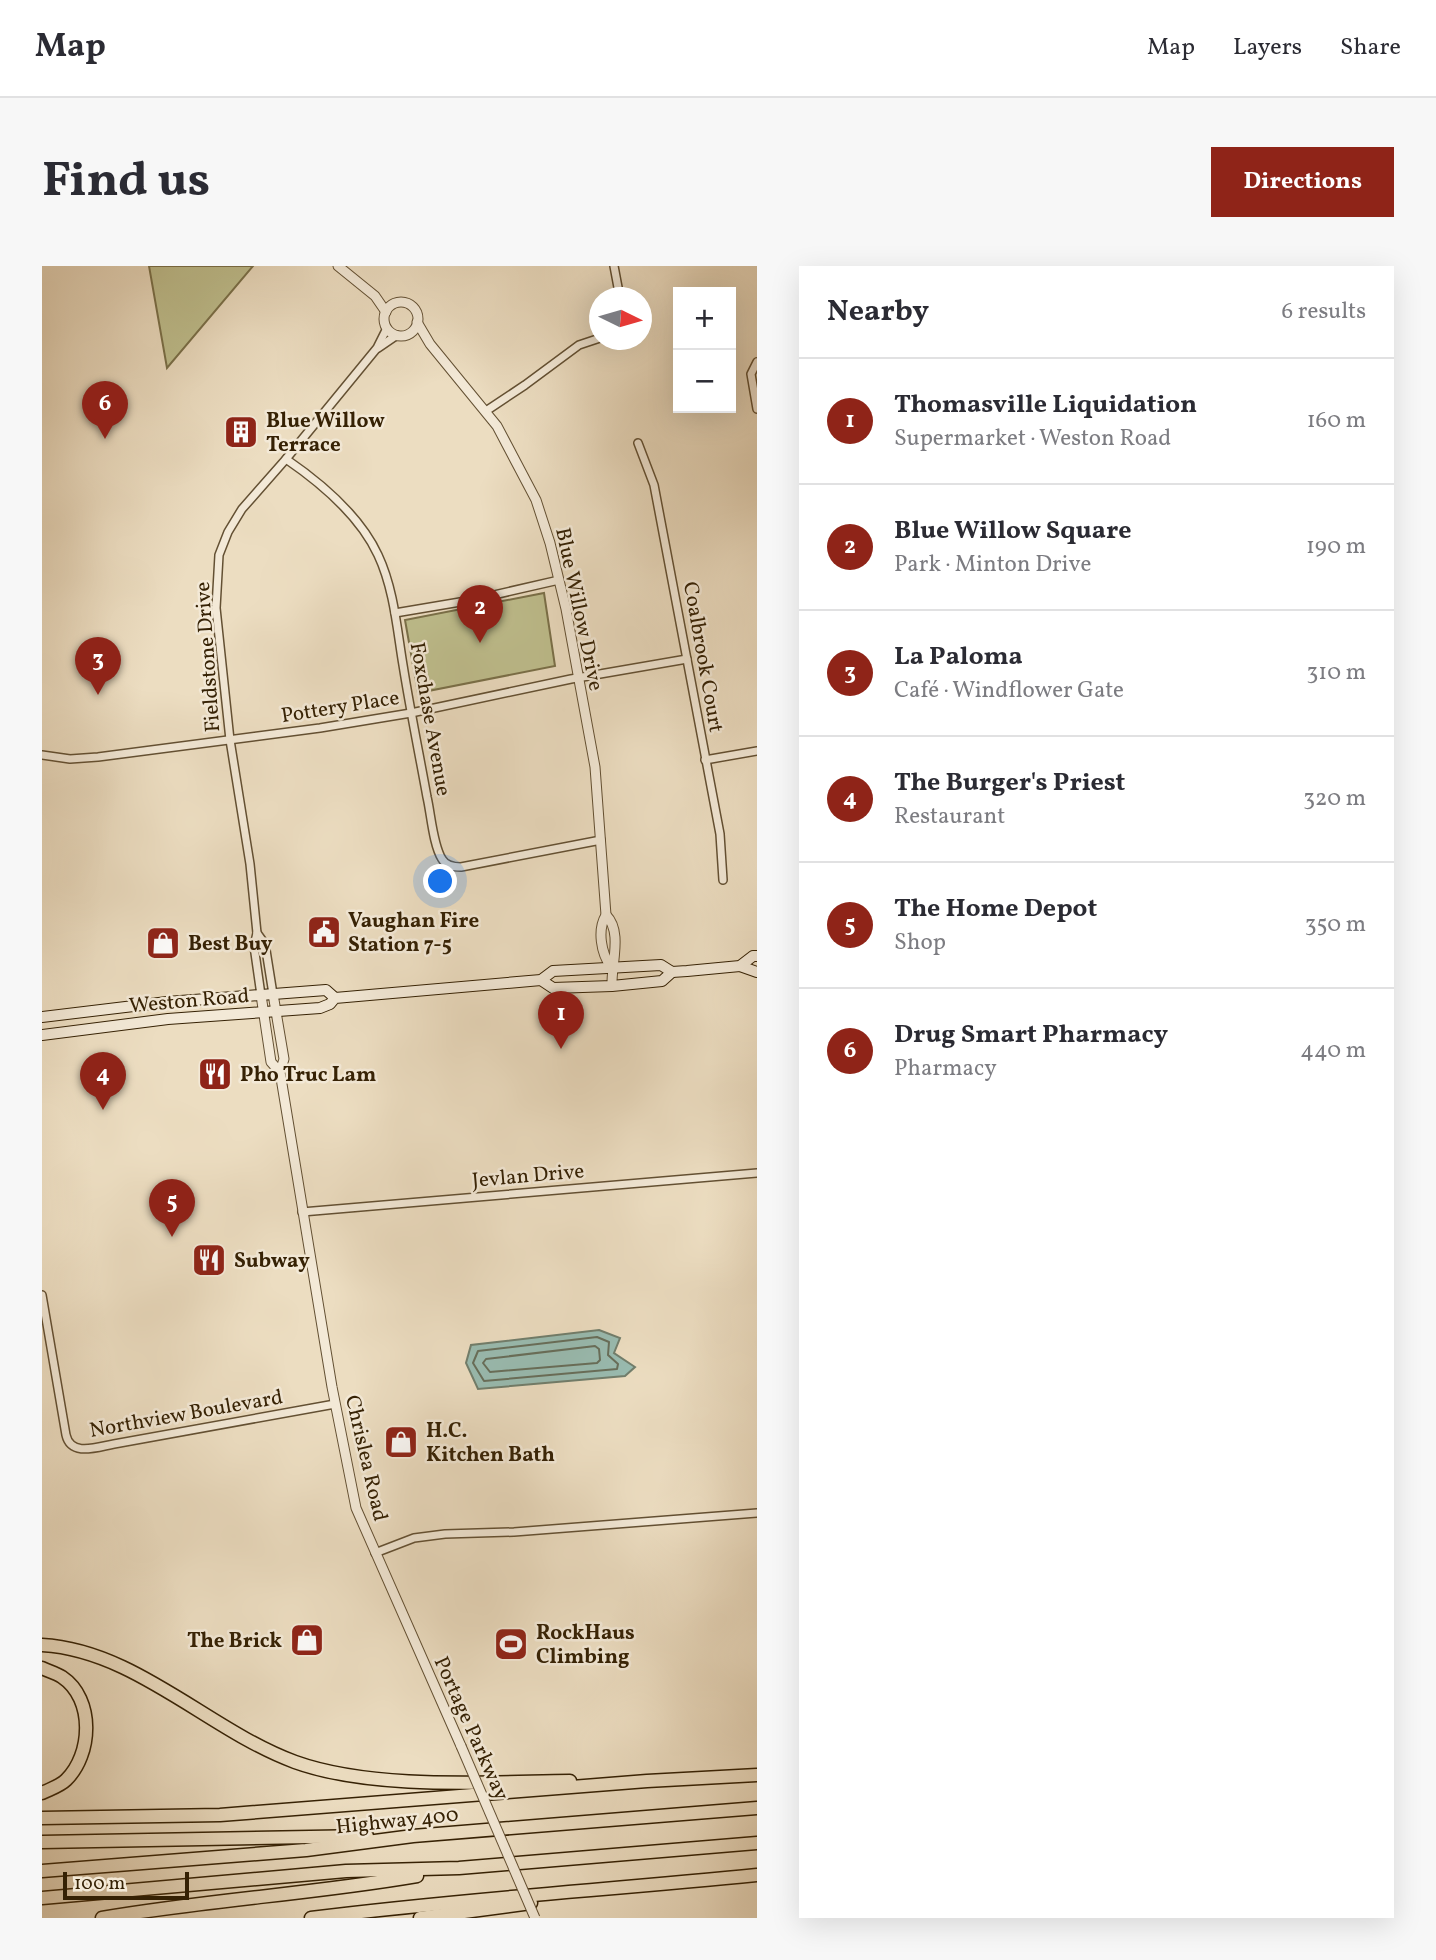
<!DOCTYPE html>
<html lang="en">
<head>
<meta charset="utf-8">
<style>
  body { margin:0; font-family:Vollkorn,serif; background:#f7f7f7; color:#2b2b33 }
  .controls { position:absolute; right:21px; top:21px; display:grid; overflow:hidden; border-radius:0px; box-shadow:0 7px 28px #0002 }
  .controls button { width:63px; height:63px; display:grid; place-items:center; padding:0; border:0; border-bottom:2px solid #e1e1e2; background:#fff; color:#2b2b33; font:35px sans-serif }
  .compass { position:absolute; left:547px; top:21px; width:63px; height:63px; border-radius:50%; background:#fff; box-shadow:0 7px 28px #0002; rotate:95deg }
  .scale { position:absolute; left:21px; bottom:18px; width:126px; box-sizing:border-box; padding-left:7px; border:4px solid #352104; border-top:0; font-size:19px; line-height:24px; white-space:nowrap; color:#352104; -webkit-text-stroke:5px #f3e9d7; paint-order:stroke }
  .you { position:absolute; left:399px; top:616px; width:24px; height:24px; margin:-18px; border:5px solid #fff; border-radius:50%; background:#1a73e8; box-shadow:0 0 0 10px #1a73e833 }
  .badge { display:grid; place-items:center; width:46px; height:46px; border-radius:50%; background:#8f2418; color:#fff; font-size:23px; font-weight:700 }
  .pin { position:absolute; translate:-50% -58px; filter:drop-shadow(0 2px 4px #0008) }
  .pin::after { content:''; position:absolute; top:37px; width:24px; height:21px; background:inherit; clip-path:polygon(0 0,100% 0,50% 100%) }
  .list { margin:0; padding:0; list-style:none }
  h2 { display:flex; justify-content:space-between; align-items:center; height:91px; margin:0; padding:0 28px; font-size:30px }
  h2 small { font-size:23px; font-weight:400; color:#7c7c81 }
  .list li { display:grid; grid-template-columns:46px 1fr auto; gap:21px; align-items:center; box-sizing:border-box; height:126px; padding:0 28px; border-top:2px solid #e1e1e2 }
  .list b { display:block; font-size:26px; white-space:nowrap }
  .list p { margin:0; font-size:23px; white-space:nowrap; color:#7c7c81 }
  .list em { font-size:23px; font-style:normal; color:#7c7c81 }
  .map { position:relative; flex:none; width:715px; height:1652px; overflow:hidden; border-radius:0px }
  header { display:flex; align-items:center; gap:42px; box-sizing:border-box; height:98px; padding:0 35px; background:#fff; border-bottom:2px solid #e1e1e2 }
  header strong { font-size:33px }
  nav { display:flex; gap:38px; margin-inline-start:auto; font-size:24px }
  .intro { display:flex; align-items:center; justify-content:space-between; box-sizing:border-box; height:168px; padding:0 42px }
  h1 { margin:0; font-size:49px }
  .button { padding:18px 32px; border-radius:0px; background:#8f2418; color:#fff; font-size:24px; font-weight:700 }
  main { display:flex; gap:42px; padding:0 42px }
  aside { flex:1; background:#fff; border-radius:0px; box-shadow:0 7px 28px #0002 }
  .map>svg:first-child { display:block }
  .green { fill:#bfbf8e; stroke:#7a7049; stroke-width:2 }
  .water { fill:#99bcb1; stroke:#717e6c; stroke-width:2 }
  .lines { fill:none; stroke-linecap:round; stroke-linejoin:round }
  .shore { stroke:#676e5a; stroke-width:2 }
  .minor-casing { stroke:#635033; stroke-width:10 }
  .tertiary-casing { stroke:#635033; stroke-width:11 }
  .secondary-casing { stroke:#352104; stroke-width:12 }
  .motorway-casing { stroke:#352104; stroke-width:15 }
  .minor { stroke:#f3e9d7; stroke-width:7 }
  .tertiary { stroke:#f3e9d7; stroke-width:9 }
  .secondary { stroke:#f3e9d7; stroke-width:10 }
  .motorway { stroke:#ecddc1; stroke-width:12 }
  .tertiary-bridge-casing { stroke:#635033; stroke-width:11; stroke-linecap:butt }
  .tertiary-bridge { stroke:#f3e9d7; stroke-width:9 }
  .labels { text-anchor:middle; stroke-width:5; stroke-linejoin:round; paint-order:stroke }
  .poi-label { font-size:21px; font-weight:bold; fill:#352104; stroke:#f3e9d7; text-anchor:start }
  .street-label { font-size:21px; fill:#352104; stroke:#f3e9d7 }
</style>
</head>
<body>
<header>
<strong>Map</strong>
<nav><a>Map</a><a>Layers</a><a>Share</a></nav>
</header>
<div class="intro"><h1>Find us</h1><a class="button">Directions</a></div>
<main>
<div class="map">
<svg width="715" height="1652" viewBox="0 0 715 1652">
  <rect width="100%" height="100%" fill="#ecddc1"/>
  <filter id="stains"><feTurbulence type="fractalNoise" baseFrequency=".00286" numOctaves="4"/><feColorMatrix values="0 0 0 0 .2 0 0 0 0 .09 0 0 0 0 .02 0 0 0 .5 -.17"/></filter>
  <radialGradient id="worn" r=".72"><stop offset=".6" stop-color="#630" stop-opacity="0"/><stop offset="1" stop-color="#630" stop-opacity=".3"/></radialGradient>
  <!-- green -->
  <g class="green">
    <path d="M107 0H211L125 102Z"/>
    <path d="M502 327 513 400 376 427 363 354Z"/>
  </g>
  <!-- water -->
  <path class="water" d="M557 1064 578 1072 572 1087 593 1101 583 1110 436 1123 424 1097 429 1079Z"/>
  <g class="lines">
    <!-- shore -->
    <g class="shore">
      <path d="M555 1071 567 1076 566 1089 576 1098 575 1103 442 1115 431 1097 436 1085Z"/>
      <path d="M553 1080 557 1083 558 1094 555 1097 448 1106 441 1097 444 1093Z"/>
    </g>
    <!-- minor casing -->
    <g class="minor-casing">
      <g id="minor">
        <path d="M572 0 578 32"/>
        <path d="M336 82 355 69"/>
        <path d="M715 96 709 108 715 143"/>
        <path d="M444 145 483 119 537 79 558 72"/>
        <path d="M596 177 612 219 678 568 681 614"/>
        <path d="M244 193C279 217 318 250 336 289 352 323 355 363 361 399 368 443 377 487 385 531 389 548 391 579 400 593 404 600 411 601 419 601L559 574"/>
        <path d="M353 347 430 334 517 314"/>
        <path d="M0 489 28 493 56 491 278 462 369 447 529 413 645 393"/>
        <path d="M663 494 715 485"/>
        <path d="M215 667 223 678 231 728"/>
        <path d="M219 729 212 680 215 667 208 598 188 474 174 342 177 289 186 266 200 243 244 193 335 82 345 62"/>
        <path d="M260 946 715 907"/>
        <path d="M0 1029 24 1169C29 1191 55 1181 72 1178L293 1138"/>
        <path d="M333 1287 372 1272 403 1268 472 1266 715 1247"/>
      </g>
    </g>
    <!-- tertiary casing -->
    <g class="tertiary-casing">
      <g id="tertiary">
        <path d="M296 0 333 30 344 46"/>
        <circle cx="359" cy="53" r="17"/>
        <path d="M375 56 388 78 455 160 494 234 508 277 524 343 553 501 564 649C555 664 559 687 569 701"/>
        <path d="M564 649C581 666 569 698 570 720"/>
        <path d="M231 728 242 793 238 806 290 1121 314 1242 419 1480"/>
        <path d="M219 729 229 796 238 806"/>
      </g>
    </g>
    <!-- secondary casing -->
    <g class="secondary-casing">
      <g id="secondary">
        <path d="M698 700 715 706"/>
        <path d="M499 714 511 722 570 720 620 715 630 706"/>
        <path d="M0 751 125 736 284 724 293 732"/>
        <path d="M0 769 126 753 278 742 288 738 293 732 499 714 511 705 619 699 630 706 645 705 698 700 711 690H715"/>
      </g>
    </g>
    <!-- motorway casing -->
    <g class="motorway-casing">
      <g id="motorway">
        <path d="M0 1379C93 1384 168 1465 253 1496 331 1524 445 1516 528 1515"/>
        <path d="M0 1402C6 1405 14 1407 20 1411 53 1433 50 1489 24 1514 18 1520 8 1523 0 1527"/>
        <path d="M0 1552 178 1549 605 1515 715 1509"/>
        <path d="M0 1576 325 1570"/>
        <path d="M0 1605 264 1584 371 1570 715 1542"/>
        <path d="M0 1632 304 1605 417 1602 715 1577"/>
        <path d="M60 1652C164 1634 270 1628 375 1610"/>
        <path d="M269 1652C417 1633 566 1624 715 1609"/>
        <path d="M378 1652 489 1637"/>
      </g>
    </g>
    <!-- minor -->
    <use href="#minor" class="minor"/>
    <!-- tertiary -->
    <use href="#tertiary" class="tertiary"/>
    <!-- secondary -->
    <use href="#secondary" class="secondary"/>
    <!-- motorway -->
    <use href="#motorway" class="motorway"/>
    <!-- tertiary-bridge casing -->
    <g class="tertiary-bridge-casing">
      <path id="tertiary-bridge" d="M419 1480 493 1652"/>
    </g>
    <!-- tertiary-bridge -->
    <use href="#tertiary-bridge" class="tertiary-bridge"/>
  </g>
  <!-- icons -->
  <defs>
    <g id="building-square" transform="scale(1.75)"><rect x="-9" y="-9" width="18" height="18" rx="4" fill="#8f2418" stroke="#f3e9d7"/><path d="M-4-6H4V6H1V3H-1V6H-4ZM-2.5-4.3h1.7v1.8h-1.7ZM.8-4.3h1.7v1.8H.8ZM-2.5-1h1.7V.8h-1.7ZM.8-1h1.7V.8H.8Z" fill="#fff"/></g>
    <g id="civic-square" transform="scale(1.75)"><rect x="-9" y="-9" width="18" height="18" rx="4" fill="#8f2418" stroke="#f3e9d7"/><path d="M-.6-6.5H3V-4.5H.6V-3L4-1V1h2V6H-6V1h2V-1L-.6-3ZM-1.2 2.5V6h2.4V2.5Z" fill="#fff"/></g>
    <g id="shop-square" transform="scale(1.75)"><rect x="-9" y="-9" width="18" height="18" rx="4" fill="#8f2418" stroke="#f3e9d7"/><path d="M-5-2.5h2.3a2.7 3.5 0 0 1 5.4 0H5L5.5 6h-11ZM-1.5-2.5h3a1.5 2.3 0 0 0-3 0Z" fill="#fff"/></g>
    <g id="restaurant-square" transform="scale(1.75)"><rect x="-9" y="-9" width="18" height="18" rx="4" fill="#8f2418" stroke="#f3e9d7"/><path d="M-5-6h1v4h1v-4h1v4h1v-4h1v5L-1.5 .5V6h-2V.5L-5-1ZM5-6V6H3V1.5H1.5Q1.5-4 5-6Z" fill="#fff"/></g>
    <g id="stadium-square" transform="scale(1.75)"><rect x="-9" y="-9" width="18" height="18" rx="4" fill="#8f2418" stroke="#f3e9d7"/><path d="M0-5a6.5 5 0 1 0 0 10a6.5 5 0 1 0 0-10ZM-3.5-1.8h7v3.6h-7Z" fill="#fff"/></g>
  </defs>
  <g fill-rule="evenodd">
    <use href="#building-square" x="199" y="166"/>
    <use href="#civic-square" x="282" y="666"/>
    <use href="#shop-square" x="121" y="677"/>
    <use href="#restaurant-square" x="173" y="808"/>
    <use href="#restaurant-square" x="167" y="994"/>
    <use href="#shop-square" x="359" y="1176"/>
    <use href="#shop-square" x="265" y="1374"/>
    <use href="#stadium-square" x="469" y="1378"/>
  </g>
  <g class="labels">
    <!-- poi labels -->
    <g class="poi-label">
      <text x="224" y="161">Blue Willow<tspan x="224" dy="24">Terrace</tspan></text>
      <text x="306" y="661">Vaughan Fire<tspan x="306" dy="24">Station 7-5</tspan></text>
      <text x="146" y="684">Best Buy</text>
      <text x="198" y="815">Pho Truc Lam</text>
      <text x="192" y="1001">Subway</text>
      <text x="384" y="1171">H.C.<tspan x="384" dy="24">Kitchen Bath</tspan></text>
      <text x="494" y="1373">RockHaus<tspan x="494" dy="24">Climbing</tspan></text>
      <text x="240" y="1381" text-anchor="end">The Brick</text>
    </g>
    <!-- street labels -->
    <g class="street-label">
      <text transform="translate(538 343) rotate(78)" y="7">Blue Willow Drive</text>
      <text transform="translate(165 391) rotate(-94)" y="7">Fieldstone Drive</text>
      <text transform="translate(662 391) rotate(80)" y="7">Coalbrook Court</text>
      <text transform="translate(298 440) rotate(-9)" y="7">Pottery Place</text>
      <text transform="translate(389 453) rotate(80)" y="7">Foxchase Avenue</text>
      <text transform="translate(147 734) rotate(-5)" y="7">Weston Road</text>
      <text transform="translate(486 909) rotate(-5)" y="7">Jevlan Drive</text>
      <text transform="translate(144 1147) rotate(-10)" y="7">Northview Boulevard</text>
      <text transform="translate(325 1192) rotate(77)" y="7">Chrislea Road</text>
      <text transform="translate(430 1462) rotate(66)" y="7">Portage Parkway</text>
      <text transform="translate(355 1554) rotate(-6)" y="7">Highway 400</text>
    </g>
  </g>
  <rect width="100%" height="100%" filter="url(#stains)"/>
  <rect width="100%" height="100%" fill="url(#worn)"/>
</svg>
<div class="controls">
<button>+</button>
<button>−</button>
</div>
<svg class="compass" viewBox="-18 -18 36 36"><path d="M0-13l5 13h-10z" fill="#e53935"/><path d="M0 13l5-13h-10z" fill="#7c7c81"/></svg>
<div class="scale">100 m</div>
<div class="you"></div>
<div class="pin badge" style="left:519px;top:783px">1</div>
<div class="pin badge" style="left:438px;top:377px">2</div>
<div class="pin badge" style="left:56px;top:429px">3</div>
<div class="pin badge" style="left:61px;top:844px">4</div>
<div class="pin badge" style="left:130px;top:971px">5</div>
<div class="pin badge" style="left:63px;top:173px">6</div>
</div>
<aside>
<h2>Nearby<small>6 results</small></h2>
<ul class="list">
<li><span class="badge">1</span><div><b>Thomasville Liquidation</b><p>Supermarket · Weston Road</p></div><em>160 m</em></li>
<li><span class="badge">2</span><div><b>Blue Willow Square</b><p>Park · Minton Drive</p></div><em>190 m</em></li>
<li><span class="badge">3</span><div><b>La Paloma</b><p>Café · Windflower Gate</p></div><em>310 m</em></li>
<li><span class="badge">4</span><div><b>The Burger's Priest</b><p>Restaurant</p></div><em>320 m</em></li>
<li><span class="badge">5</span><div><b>The Home Depot</b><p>Shop</p></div><em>350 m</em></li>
<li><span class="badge">6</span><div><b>Drug Smart Pharmacy</b><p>Pharmacy</p></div><em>440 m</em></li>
</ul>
</aside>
</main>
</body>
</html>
